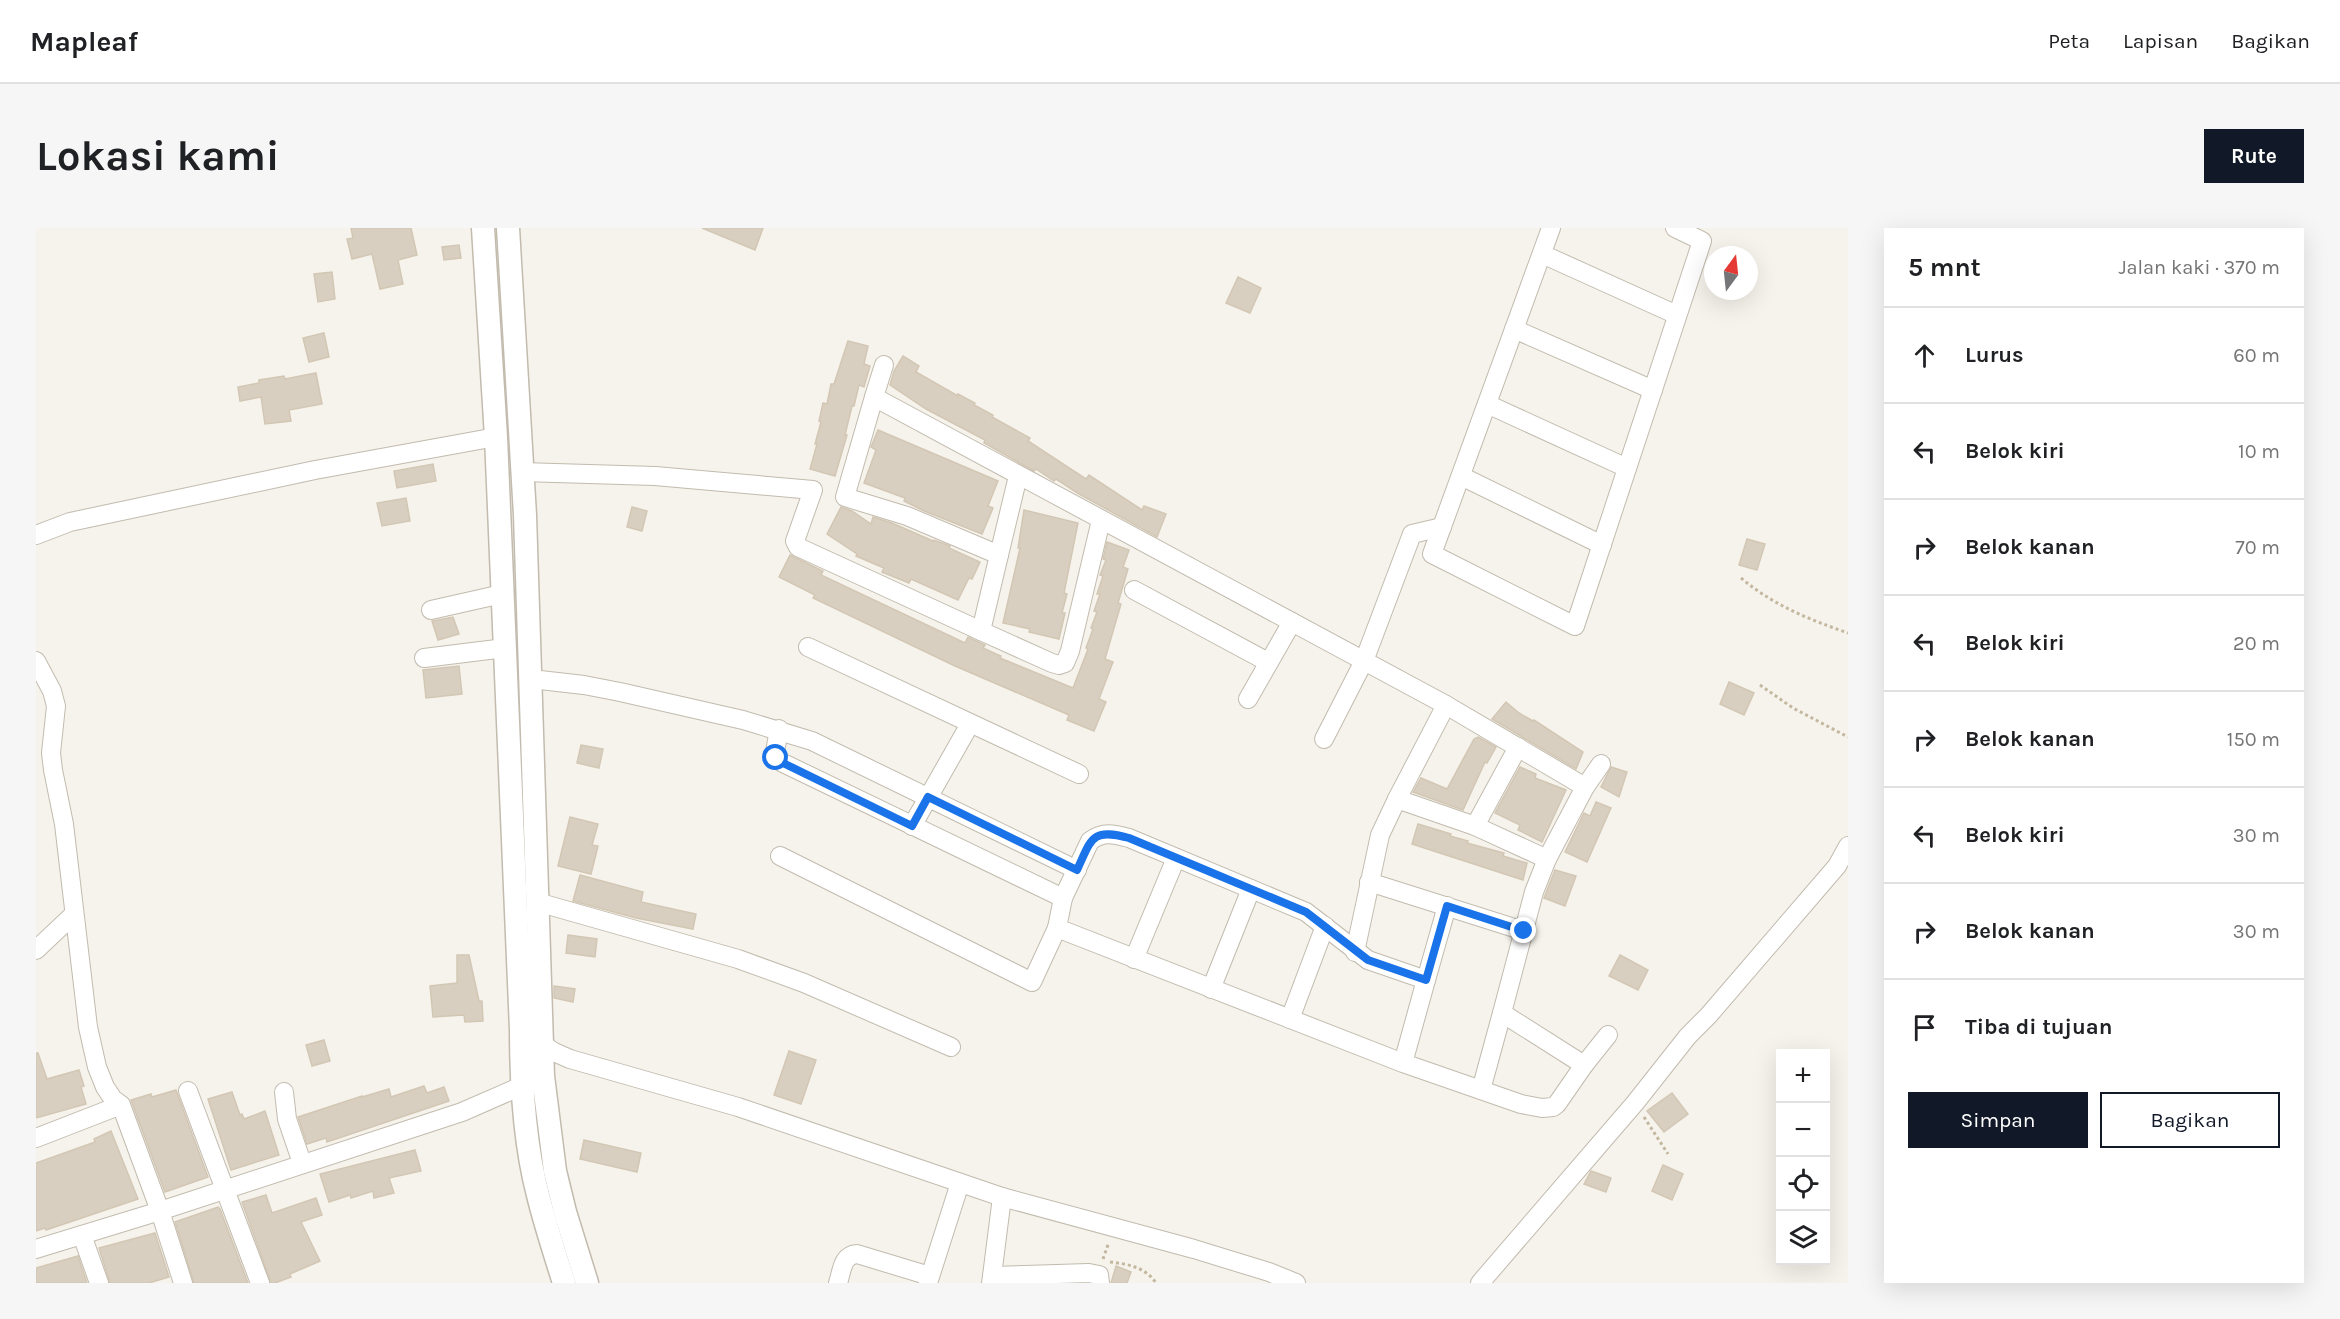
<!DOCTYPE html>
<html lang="id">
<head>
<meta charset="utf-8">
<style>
  body { margin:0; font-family:Karla,sans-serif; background:#f6f6f6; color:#202124 }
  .controls { position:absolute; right:18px; bottom:18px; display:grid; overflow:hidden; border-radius:0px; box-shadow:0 6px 24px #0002 }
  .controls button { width:54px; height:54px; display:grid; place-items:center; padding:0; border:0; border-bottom:2px solid #e0e0e0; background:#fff; color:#202124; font:30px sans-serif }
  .compass { position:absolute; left:1668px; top:18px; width:54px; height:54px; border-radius:50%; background:#fff; box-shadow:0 6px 24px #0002; rotate:15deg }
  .stop { position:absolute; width:18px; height:18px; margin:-14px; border:4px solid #1a73e8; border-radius:50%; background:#fff }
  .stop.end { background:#1a73e8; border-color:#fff; box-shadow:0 2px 6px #0008 }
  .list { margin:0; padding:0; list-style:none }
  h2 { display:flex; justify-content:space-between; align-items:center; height:78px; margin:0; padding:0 24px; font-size:26px }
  h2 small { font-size:20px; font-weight:400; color:#757577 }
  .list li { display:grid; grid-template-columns:39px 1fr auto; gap:18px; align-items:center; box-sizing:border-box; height:96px; padding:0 24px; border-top:2px solid #e0e0e0 }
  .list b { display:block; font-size:22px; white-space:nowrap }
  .list em { font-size:20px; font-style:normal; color:#757577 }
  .actions { display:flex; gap:12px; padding:18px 24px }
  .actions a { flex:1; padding:14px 0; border:2px solid #111827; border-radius:0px; text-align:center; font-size:21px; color:#111827 }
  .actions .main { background:#111827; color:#fff }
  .icon { flex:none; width:33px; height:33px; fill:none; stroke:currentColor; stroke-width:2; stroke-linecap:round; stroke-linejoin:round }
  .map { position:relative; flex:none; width:1812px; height:1055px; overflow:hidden; border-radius:0px }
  header { display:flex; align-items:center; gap:36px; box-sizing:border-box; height:84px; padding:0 30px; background:#fff; border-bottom:2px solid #e0e0e0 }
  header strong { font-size:28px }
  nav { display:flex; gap:33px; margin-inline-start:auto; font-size:21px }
  .intro { display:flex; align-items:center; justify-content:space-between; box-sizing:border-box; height:144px; padding:0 36px }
  h1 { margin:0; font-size:42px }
  .button { padding:15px 27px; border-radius:0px; background:#111827; color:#fff; font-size:21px; font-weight:700 }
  main { display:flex; gap:36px; padding:0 36px }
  aside { flex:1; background:#fff; border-radius:0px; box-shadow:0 6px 24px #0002 }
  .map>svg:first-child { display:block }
  .building { fill:#d8cfc1; stroke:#d3c7b4; stroke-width:1.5 }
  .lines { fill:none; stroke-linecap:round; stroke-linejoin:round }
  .minor-casing { stroke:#c2bbae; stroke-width:20 }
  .tertiary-casing { stroke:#c2bbae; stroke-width:25 }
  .path { stroke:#c4b79f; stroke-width:3; stroke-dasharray:3 3; stroke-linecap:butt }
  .minor { stroke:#fff; stroke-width:18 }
  .tertiary { stroke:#fff; stroke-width:22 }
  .route { stroke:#1a73e8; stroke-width:8 }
</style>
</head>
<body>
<header>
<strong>Mapleaf</strong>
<nav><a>Peta</a><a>Lapisan</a><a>Bagikan</a></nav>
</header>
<div class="intro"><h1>Lokasi kami</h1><a class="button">Rute</a></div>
<main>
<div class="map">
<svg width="1812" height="1055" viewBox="0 0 1812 1055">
  <rect width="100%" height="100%" fill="#f6f3ec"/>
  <!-- building -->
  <g class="building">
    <path d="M315 0H375L381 27 362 32 367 56 344 61 336 26 316 31 311 11 317 10Z"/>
    <path d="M666 0H727L719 22Z"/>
    <path d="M423 17 425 30 408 32 406 19Z"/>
    <path d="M296 44 299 71 282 74 278 46Z"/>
    <path d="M1202 49 1225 60 1214 85 1190 75Z"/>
    <path d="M288 105 293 129 273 134 267 110Z"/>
    <path d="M812 113 832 118 828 136 834 138 828 159 823 157 818 178H816L809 207H811L799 248 774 241 781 216H779L785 194 783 193 787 175 791 176 795 156H798Z"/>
    <path d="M867 128 883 138 880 144 922 168V166L939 175 938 177 957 187 956 189 994 210 992 213 1050 251 1053 247 1106 282 1108 278 1130 286 1121 309 1043 266 1020 251 1018 253 1000 241 998 243 948 215 949 212 890 181 854 157 858 143Z"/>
    <path d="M280 145 286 176 253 182 255 193 229 196 225 169 204 173 202 159 223 155V152L248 148 249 151Z"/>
    <path d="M842 202 962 253 952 278 957 280 946 306 888 283 868 273 869 270 828 255 840 222 835 219Z"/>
    <path d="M397 236 400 253 361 260 358 243Z"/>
    <path d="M370 270 374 293 346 298 341 275Z"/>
    <path d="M596 279 611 283 606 303 591 299Z"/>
    <path d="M805 279 816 283 835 296 837 289 856 295 897 313 898 312 914 318 913 320 944 334 936 351 933 350 922 372 875 351 873 355 846 344 848 340 820 328 821 326 791 306Z"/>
    <path d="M988 282 1042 295 1028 365 1031 366 1026 385H1029L1023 411 993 404 994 401 967 395 984 320H982Z"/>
    <path d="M1711 311 1729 316 1721 342 1703 337Z"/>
    <path d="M1071 314 1093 322 1087 339 1092 341 1082 375 1085 376 1069 431 1077 434 1063 471 1070 474 1058 503 1031 492 1033 487 919 438 777 370 779 367 743 349 754 327 787 343 785 347 929 415 932 409 949 417 947 420 965 428 964 430 1037 460 1052 421 1050 420 1057 401 1055 400 1061 384 1058 383 1064 366H1061L1067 348 1064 347 1070 332 1067 331Z"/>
    <path d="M417 389 423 406 402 412 396 393Z"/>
    <path d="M423 438 426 466 390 470 387 442Z"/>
    <path d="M1693 454 1718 465 1708 487 1684 476Z"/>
    <path d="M1470 474 1483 485 1497 493 1498 492 1547 524 1540 541 1456 491Z"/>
    <path d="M1442 509 1460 519 1451 535 1449 534 1427 582 1377 564 1385 550 1411 561 1438 511Z"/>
    <path d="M545 517 567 521 563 540 541 535Z"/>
    <path d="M1484 539 1500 546 1499 550 1530 562 1506 614 1482 602 1484 597 1459 585Z"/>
    <path d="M1575 539 1591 544 1583 569 1565 559Z"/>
    <path d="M1560 574 1575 580 1551 634 1529 624 1548 585 1554 588Z"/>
    <path d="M534 589 562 596 556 617 562 618 555 646 522 638Z"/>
    <path d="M1382 596 1415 606 1414 608 1432 613 1431 615 1468 625 1467 628 1491 635 1487 652 1376 616Z"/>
    <path d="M1519 642 1540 648 1529 678 1508 670Z"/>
    <path d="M544 647 607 664 605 674 660 686 657 701 600 690 537 673Z"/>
    <path d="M532 707 561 711 559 729 530 725Z"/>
    <path d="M421 727H433L443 773H446L447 793 429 794 428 787 397 789 394 758 421 755Z"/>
    <path d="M1584 727 1612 742 1602 762 1573 748Z"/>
    <path d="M518 758 539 761 537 774 518 770Z"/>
    <path d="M288 812 294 833 276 838 270 817Z"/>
    <path d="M753 823 780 832 765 876 738 867Z"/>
    <path d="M0 825H2L11 851 43 842 48 858 45 859 50 876 0 890Z"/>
    <path d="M388 858 391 865 408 859 413 873 291 914 290 910 271 916 262 889 326 868V869L353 861 355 869Z"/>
    <path d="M140 862 172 949 129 964 95 872 115 866 116 869Z"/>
    <path d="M196 864 204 887 206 886 208 891 229 883 243 927 195 942 172 871Z"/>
    <path d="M1636 865 1652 886 1628 904 1611 883Z"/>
    <path d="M75 903 102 971 10 1002 9 1000 0 1003V935L59 914 58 911Z"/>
    <path d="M548 912 605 925 601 944 544 931Z"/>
    <path d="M379 922 385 943 353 950 358 965 338 970 337 963 315 970 314 967 293 974 284 946Z"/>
    <path d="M1627 937 1647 946 1636 972 1616 963Z"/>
    <path d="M1555 943 1575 950 1570 964 1548 956Z"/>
    <path d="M230 967 236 985 280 970 286 987 265 994 284 1033 254 1046 255 1049 239 1055H235L206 974Z"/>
    <path d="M182 979 184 981 212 1055H158L139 994Z"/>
    <path d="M119 1005 133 1049 113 1055H74L63 1020Z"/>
    <path d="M42 1028 51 1055H0V1040Z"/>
    <path d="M1080 1038 1095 1044 1091 1055H1075Z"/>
  </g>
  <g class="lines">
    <!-- minor casing -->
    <g class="minor-casing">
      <g id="minor">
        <path d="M1515 0 1396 326 1539 398 1666 13 1639 0"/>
        <path d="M1506 26 1641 87"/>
        <path d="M1478 101 1617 162"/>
        <path d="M838 169 848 137"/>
        <path d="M1451 176 1591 240"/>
        <path d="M486 244 619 248 777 262 759 313 762 319 945 403"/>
        <path d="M1425 248 1566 317"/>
        <path d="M1065 292 1034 423 1029 435 1023 437 1016 435 945 403 963 327 871 288 809 269 838 169 1410 477 1549 559 1511 631 1498 664 1466 785 1548 837 1572 807"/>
        <path d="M0 307 34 294 279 242 460 209"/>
        <path d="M963 327 982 248"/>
        <path d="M1098 362 1232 434"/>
        <path d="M395 382 466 366"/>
        <path d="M772 419 1043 546"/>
        <path d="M388 430 469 420"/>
        <path d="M0 433 16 463 20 478 15 525 17 542 28 596 52 799 61 839 69 859 77 871 85 877"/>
        <path d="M495 451 548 457 584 464 707 492 776 513 1041 642"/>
        <path d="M1212 471 1256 394"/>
        <path d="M1410 477 1361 571 1439 598 1511 631"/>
        <path d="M743 501 739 524 740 530 747 535 1027 670"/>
        <path d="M1288 511 1328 433 1376 306 1406 299"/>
        <path d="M1549 559 1565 536"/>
        <path d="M876 598 934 496"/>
        <path d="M1439 598 1482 519"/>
        <path d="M744 628 996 754 1021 700"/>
        <path d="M1333 654 1488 703"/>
        <path d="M501 674 702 731 768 755 915 819"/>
        <path d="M0 722 37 687"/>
        <path d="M1319 724 1344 607 1361 571"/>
        <path d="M1098 731 1140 630"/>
        <path d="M1390 752 1411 678"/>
        <path d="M1175 761 1215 661"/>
        <path d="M1254 791 1289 698"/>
        <path d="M497 810 518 824 534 831 702 879 966 969 1158 1021 1233 1044 1260 1055"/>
        <path d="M1367 835 1021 700 1027 670 1054 613C1067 603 1078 606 1093 610L1270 684 1332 732 1390 752 1367 835 1485 876 1506 880 1517 879 1521 876 1548 837"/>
        <path d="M1445 862 1466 785"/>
        <path d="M152 863 224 1055"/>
        <path d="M248 864 251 891 266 935"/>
        <path d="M0 910 85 877 124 983 147 1055"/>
        <path d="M46 1007 63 1055"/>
        <path d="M0 1021 124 983 426 884 497 853"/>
        <path d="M956 1048 966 969"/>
        <path d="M802 1055C806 1043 806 1027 821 1026L894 1048"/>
        <path d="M892 1055 924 955"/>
        <path d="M955 1055 956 1048 1053 1045 1063 1047 1064 1055"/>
        <path d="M1444 1055 1599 875 1652 808 1672 788 1801 638 1812 618"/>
      </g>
    </g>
    <!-- tertiary casing -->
    <g class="tertiary-casing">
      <g id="tertiary">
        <path d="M447 0 460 209 485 802C485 857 488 914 502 967 509 996 519 1026 528 1055"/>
        <path d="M472 0 489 287 507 848 519 943 529 984 551 1055"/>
      </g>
    </g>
    <!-- path -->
    <g class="path">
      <path d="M1705 350C1737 377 1772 391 1812 405"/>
      <path d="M1724 457 1757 480 1812 509"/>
      <path d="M1608 889 1632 926"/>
      <path d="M1067 1031 1073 1014"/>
      <path d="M1074 1034C1092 1036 1109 1039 1120 1055"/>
    </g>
    <!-- minor -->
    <use href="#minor" class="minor"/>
    <!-- tertiary -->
    <use href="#tertiary" class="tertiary"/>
  </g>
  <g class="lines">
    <!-- route -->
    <path class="route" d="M740 530 747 535 876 598 892 569 1041 642C1056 610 1055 600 1093 610L1270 684 1332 732 1390 752 1411 678 1488 703"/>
  </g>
</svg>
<div class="controls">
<button>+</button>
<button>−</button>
<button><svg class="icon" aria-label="locate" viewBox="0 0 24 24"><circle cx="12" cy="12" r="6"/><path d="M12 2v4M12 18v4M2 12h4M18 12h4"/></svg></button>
<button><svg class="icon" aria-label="layers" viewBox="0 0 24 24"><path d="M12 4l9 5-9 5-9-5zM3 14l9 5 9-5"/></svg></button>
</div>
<svg class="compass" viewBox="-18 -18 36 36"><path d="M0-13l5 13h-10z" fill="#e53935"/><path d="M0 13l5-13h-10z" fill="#757577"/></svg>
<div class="stop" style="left:740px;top:530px"></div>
<div class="stop end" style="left:1488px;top:703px"></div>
</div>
<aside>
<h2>5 mnt<small>Jalan kaki · 370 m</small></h2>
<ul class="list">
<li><svg class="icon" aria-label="ahead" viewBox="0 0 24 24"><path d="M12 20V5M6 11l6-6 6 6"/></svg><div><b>Lurus</b></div><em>60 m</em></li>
<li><svg class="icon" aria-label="left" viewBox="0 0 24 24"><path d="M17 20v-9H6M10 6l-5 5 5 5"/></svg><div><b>Belok kiri</b></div><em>10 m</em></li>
<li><svg class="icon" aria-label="right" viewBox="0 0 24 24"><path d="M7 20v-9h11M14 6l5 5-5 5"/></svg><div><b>Belok kanan</b></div><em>70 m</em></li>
<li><svg class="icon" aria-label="left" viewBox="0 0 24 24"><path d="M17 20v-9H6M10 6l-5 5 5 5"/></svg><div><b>Belok kiri</b></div><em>20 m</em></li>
<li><svg class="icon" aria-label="right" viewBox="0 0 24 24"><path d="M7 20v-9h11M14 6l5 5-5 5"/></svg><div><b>Belok kanan</b></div><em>150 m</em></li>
<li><svg class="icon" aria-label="left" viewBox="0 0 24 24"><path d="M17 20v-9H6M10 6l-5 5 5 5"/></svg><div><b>Belok kiri</b></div><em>30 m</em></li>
<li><svg class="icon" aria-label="right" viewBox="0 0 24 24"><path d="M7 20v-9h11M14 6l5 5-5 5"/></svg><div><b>Belok kanan</b></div><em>30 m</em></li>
<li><svg class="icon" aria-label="arrive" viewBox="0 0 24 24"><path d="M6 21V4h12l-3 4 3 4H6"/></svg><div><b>Tiba di tujuan</b></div></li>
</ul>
<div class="actions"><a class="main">Simpan</a><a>Bagikan</a></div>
</aside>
</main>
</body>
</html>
